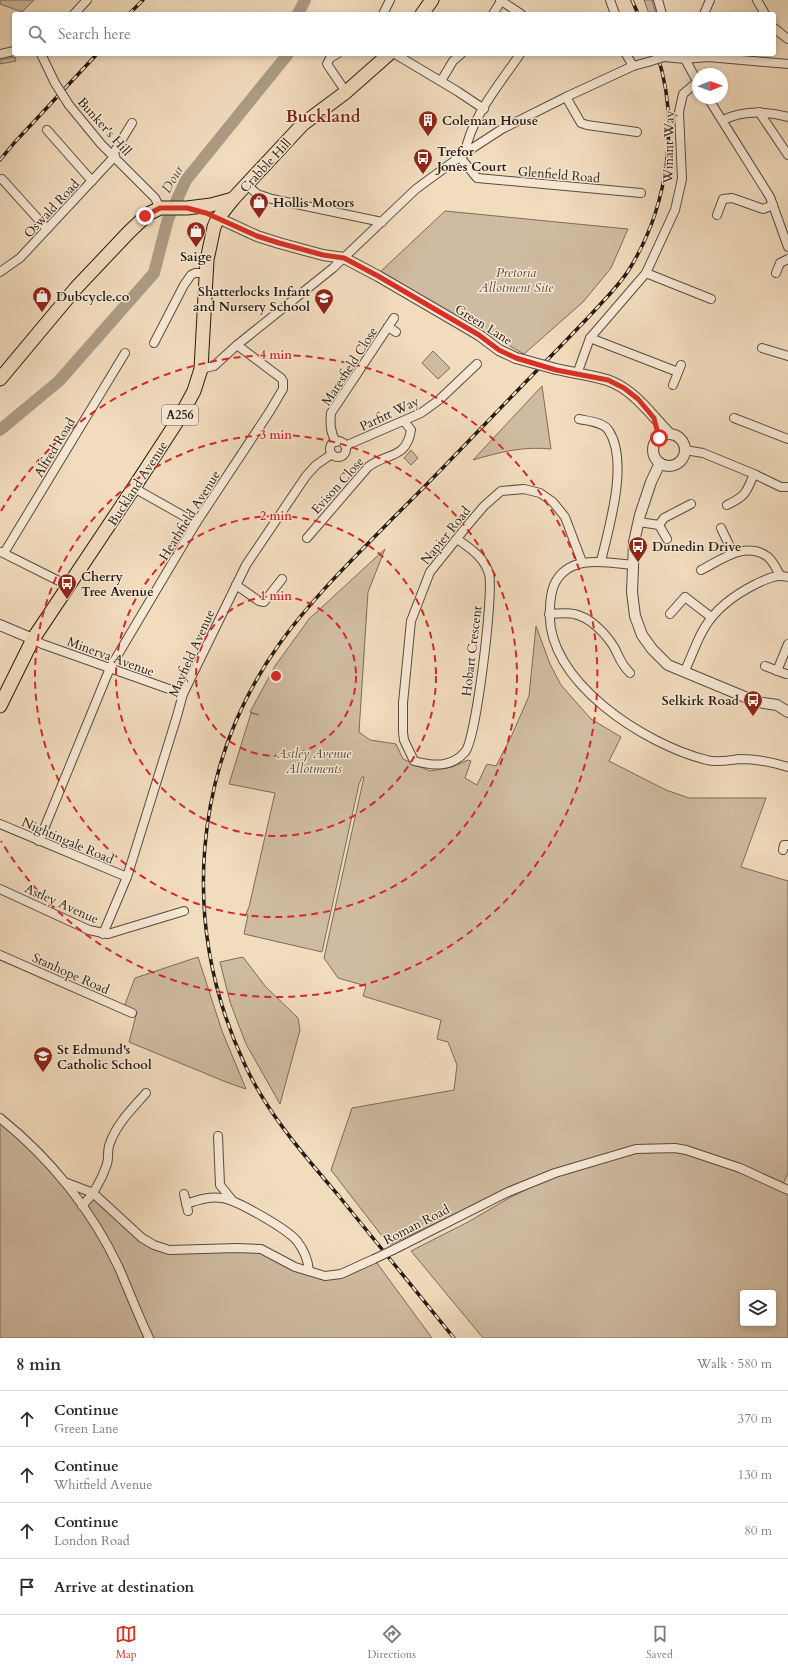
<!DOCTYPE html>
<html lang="en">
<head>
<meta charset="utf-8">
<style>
  body { margin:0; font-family:Cardo,serif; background:#f7f7f7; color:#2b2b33 }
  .controls { position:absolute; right:12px; bottom:12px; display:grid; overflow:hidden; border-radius:4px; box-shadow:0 2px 6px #0003 }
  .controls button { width:36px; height:36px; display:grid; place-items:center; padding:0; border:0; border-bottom:1px solid #e1e1e2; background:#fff; color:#2b2b33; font:20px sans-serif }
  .compass { position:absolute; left:692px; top:68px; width:36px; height:36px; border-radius:50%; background:#fff; box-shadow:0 2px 6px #0003; rotate:89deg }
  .stop { position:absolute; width:12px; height:12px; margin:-9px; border:3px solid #d93025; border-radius:50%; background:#fff }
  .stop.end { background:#d93025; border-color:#fff; box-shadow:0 1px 4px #0008 }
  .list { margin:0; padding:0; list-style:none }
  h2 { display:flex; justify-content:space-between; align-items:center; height:52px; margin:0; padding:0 16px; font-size:17px }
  h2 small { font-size:13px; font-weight:400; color:#7c7c81 }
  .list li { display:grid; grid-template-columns:26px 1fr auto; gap:12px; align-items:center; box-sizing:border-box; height:56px; padding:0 16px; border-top:1px solid #e1e1e2 }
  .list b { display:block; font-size:15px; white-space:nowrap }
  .list p { margin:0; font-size:13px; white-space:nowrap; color:#7c7c81 }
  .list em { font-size:13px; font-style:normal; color:#7c7c81 }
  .icon { flex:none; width:22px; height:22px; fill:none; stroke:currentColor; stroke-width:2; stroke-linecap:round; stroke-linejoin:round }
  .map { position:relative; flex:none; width:788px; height:1338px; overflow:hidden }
  .search { position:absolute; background:#fff; box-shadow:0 2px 6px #0003; left:12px; right:12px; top:12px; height:44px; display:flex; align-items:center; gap:10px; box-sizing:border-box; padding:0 14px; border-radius:4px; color:#7c7c81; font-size:15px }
  .sheet { height:276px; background:#fff }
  nav { display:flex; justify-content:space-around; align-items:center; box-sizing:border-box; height:56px; border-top:1px solid #e1e1e2; background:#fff; font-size:11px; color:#7c7c81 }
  nav a { display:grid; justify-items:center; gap:2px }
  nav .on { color:#d93025 }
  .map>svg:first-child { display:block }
  .green { fill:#cfbba1; stroke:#7a6c5a; fill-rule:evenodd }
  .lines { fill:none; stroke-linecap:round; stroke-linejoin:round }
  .river { stroke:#ac9b84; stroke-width:12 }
  .minor-casing { stroke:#584c3e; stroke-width:10 }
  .tertiary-casing { stroke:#584c3e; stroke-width:12 }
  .primary-casing { stroke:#251c13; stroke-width:15 }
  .minor { stroke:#f7e8d5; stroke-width:8 }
  .tertiary { stroke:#f7e8d5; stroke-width:10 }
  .primary { stroke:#f2dcbe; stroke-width:13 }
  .rail-casing { stroke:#251c13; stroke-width:3.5 }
  .rail { stroke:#f7e8d5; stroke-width:2; stroke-dasharray:6; stroke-linecap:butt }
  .minor-bridge-casing { stroke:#584c3e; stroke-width:10; stroke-linecap:butt }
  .tertiary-bridge-casing { stroke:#584c3e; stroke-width:12; stroke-linecap:butt }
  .minor-bridge { stroke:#f7e8d5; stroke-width:8 }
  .tertiary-bridge { stroke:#f7e8d5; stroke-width:10 }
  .route { stroke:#d93025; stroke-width:5 }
  .ring { fill:none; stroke:#d62828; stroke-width:2; stroke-dasharray:7 5 }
  .labels { text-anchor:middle; stroke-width:3; stroke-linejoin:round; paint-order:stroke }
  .shield { fill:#f7e8d5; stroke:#64594d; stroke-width:1 }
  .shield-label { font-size:12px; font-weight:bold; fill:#251c13 }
  .poi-label { font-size:13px; font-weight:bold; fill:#251c13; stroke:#f7e8d5; text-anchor:start }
  .street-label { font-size:13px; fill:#251c13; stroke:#f7e8d5 }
  .park-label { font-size:13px; font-style:italic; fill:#584c3e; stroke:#f7e8d5 }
  .water-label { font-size:14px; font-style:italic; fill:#5b4f40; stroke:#f7e8d5 }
  .district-label { font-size:17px; font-weight:bold; fill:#7a1f14; stroke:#f7e8d5 }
  .centre { fill:#d62828; stroke:#f7e8d5; stroke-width:2 }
  .ring-label { font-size:12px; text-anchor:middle; font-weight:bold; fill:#d62828; stroke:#f7e8d5; stroke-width:3; stroke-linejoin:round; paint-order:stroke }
</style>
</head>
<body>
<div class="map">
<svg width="788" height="1338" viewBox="0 0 788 1338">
  <rect width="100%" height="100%" fill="#f2dcbe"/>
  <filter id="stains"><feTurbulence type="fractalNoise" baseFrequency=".005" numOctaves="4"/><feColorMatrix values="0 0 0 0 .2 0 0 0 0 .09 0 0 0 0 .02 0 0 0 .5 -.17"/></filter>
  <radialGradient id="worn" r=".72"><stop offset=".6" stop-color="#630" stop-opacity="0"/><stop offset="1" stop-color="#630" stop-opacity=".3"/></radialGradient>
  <!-- green -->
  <g class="green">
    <path d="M0 0H34L22 12 0 4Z"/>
    <path d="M644 0H652L656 14H649Z"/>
    <path d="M15 57 16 61 0 64V60Z"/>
    <path d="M445 211 628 229 611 268 583 302 524 354 379 273Z"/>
    <path d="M433 351 450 368 438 379 422 363Z"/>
    <path d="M542 386 551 449C524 446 500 452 473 460Z"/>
    <path d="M411 450 418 458 411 465 404 458Z"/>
    <path d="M385 549 368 592 359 732 370 740 396 744 403 759 430 771 452 767 468 760 471 761 465 778 477 785 487 764 496 766 511 737 529 696 536 626 550 664 561 685 591 719 621 737 609 761 666 790 689 798H766L741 867 788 881V1173L783 1184 728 1160 672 1145 634 1148 505 1191 389 1245 331 1170 352 1108 454 1090 457 1065 448 1042 437 1039 441 1020 363 996 366 986 338 978 324 958 364 777H362L359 784 322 952 244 934 248 915 246 914 249 907 275 793 229 784 251 713 259 715 250 712 275 666 309 619Z"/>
    <path d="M198 957 222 1031 246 1089 226 1082 129 1042 137 1012 124 1007 135 978Z"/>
    <path d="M243 957 265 986 298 1018 300 1030 280 1104 246 1044 230 1002 220 962Z"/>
    <path d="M0 1118 14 1129 82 1206 93 1193 142 1238 169 1250 261 1249 325 1280 374 1259 432 1338H0Z"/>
    <path d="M636 1149 681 1151 718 1164 788 1192V1338H483L411 1251 468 1222 509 1198 558 1174ZM743 1293H773V1323H743Z"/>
  </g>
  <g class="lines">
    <!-- river -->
    <g class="river">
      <path d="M298 14 305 0"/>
      <path d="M0 430 59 381 154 273 168 219 186 180 288 54"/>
    </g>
    <!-- minor casing -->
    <g class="minor-casing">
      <g id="minor">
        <path d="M500 0 521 14"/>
        <path d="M610 0 615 14"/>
        <path d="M658 0 662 14"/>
        <path d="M757 0 765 14"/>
        <path d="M74 14 87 0"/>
        <path d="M383 14 390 0"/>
        <path d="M493 14 501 1"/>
        <path d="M704 14 710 0"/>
        <path d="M774 28 788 39"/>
        <path d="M0 54 14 51"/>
        <path d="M41 54 55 83"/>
        <path d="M337 54 330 58 327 64 346 92"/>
        <path d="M395 54 457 91 484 109"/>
        <path d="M626 54 633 66"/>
        <path d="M664 57 685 59 708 57 788 64"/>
        <path d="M685 59 698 83"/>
        <path d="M441 81 453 61 461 54"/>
        <path d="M566 97 581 123 587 125 637 132"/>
        <path d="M708 98 770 197 788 247"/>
        <path d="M69 105 101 144 155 198 160 208"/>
        <path d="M759 112 788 155"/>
        <path d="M723 120C744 110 766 111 788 117"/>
        <path d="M47 130 92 181"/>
        <path d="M465 153C471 117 500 84 520 54"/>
        <path d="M113 154 132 123"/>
        <path d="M460 157 477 178 641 193"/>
        <path d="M2 179 47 229"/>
        <path d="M247 185 257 194 272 199 382 222"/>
        <path d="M717 215 723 199 732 198 763 209 773 205"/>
        <path d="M0 272 20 258 115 156"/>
        <path d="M646 273 711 299"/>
        <path d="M776 273 780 263 788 259"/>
        <path d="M388 327 396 332"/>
        <path d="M590 338 678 372"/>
        <path d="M154 343 184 285 191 275 195 273H205"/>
        <path d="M762 348 788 356"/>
        <path d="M201 369 214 366 237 345 333 268 416 189 465 153 502 129 566 97 633 66 648 62"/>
        <path d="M577 374 590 338 646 273 675 210 682 179 679 112 683 94 697 82"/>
        <path d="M673 385 681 365"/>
        <path d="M734 418 788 439"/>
        <path d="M579 419C588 421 604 422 609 431 629 462 609 527 601 561"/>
        <circle cx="338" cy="449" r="8"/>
        <path d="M336 442C330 432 330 423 331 413L394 318"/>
        <path d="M345 446 421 413 439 400 477 364"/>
        <path d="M685 450 703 453 754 474 781 487H788"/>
        <path d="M134 488 196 523"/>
        <path d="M727 505C746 496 746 493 754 474"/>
        <path d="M639 522 659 525 664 518 691 504"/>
        <path d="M659 525 667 539"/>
        <path d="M721 528 733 553"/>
        <path d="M307 538 368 467C387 452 406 460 411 430L404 421"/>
        <path d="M457 539C470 548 485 558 489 574 494 593 476 740 465 752 451 768 433 766 414 761L404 740 403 732V703L411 621 430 572 467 526 484 506 501 491 524 489 540 493 553 502 565 517 582 562"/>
        <path d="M1 552 69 586"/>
        <path d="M4 553 125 353"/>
        <path d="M632 565C605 562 568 554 554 585 551 593 550 600 550 609 544 681 646 745 707 760 717 763 730 760 740 759 757 759 772 762 788 767"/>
        <path d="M701 570C721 560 746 540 768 557 773 561 777 570 780 575"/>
        <path d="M236 585 259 601 264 602 282 579"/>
        <path d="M549 614C557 614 566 612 574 614 590 617 606 634 614 647 620 658 620 663 630 673"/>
        <path d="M670 614 685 597 711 617"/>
        <path d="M33 639 42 644 183 694"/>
        <path d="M765 666 786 674"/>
        <path d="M777 671 788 644"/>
        <path d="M684 672C692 657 696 641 705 627 717 607 736 594 756 584 767 579 775 574 788 577"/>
        <path d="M0 824 127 877"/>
        <path d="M39 841 110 668 196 523 270 411 283 389V381L281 378 237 345"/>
        <path d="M783 850 784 845H788"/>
        <path d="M0 889 89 930 108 934 184 911"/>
        <path d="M103 934 127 877 177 716 183 694 246 565 306 476 316 465 332 454"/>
        <path d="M0 955 132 1013"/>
        <path d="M0 1118C50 1158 92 1210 119 1268 129 1291 138 1315 149 1338"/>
        <path d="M218 1136 220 1185 232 1200"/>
        <path d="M67 1183 93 1193 142 1238 154 1245 169 1250 237 1248 261 1249 295 1267 325 1276 341 1274 374 1259"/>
        <path d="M184 1194 188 1211"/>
        <path d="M186 1204C198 1200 210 1196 222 1198 237 1200 287 1229 297 1241 304 1250 308 1260 309 1271"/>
        <path d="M82 1206C93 1195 102 1179 107 1164 109 1157 107 1149 110 1143 117 1123 133 1108 146 1093"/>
        <path d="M393 1250 508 1192 555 1173 636 1149 675 1148 686 1150 740 1168 788 1190"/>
      </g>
    </g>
    <!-- tertiary casing -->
    <g class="tertiary-casing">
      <g id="tertiary">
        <path d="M218 218 257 236 279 243 323 255 344 258 378 276 462 325 479 335 499 350 516 358"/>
        <path d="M556 369C573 373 591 375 607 380 634 389 651 415 670 434"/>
        <circle cx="669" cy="450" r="16"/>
        <path d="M660 463 651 482 640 515 634 542 632 592 635 616 642 635 652 649 668 665 757 702 777 705 788 712"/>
        <path d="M0 625 33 639"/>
      </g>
    </g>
    <!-- primary casing -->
    <g class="primary-casing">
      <g id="primary">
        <path d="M422 14 432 0"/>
        <path d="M0 379 76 288 129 232 148 214 160 208H187L211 205 233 199"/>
        <path d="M0 706 33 639 135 486 180 417 194 391 201 369 207 260 214 227 218 218 233 199 303 124 346 92 389 54"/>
      </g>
    </g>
    <!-- minor -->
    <use href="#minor" class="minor"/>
    <!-- tertiary -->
    <use href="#tertiary" class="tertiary"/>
    <!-- primary -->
    <use href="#primary" class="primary"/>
    <!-- rail casing -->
    <g class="rail-casing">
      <g id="rail">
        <path d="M632 0 638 14"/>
        <path d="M129 14 143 0"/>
        <path d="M0 160 15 142 97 54"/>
        <path d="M454 1338C415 1290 377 1243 338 1195 304 1155 267 1113 245 1065 180 926 191 768 280 643 313 597 354 558 393 518 435 477 475 434 516 392 543 364 570 337 596 309 608 296 621 283 630 268 668 206 680 123 657 54"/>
      </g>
    </g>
    <!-- rail -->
    <use href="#rail" class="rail"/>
    <!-- minor-bridge casing -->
    <g class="minor-bridge-casing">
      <g id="minor-bridge">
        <path d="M648 62 664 57"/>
        <path d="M55 83 69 105"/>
        <path d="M374 1259 393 1250"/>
      </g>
    </g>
    <!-- tertiary-bridge casing -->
    <g class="tertiary-bridge-casing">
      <path id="tertiary-bridge" d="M516 358 556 369"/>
    </g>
    <!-- minor-bridge -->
    <use href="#minor-bridge" class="minor-bridge"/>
    <!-- tertiary-bridge -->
    <use href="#tertiary-bridge" class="tertiary-bridge"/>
  </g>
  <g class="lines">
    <!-- route -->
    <path class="route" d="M145 216 160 208H187L206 213 257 236 279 243 323 255 344 258 378 276 479 335 499 350 516 358 556 370 608 380 624 388 638 399 654 418 659 438"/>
  </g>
  <!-- distance rings -->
  <g class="ring">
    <circle cx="276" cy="676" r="80"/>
    <circle cx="276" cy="676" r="160"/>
    <circle cx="276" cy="676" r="241"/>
    <path d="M1 511A321 321 0 1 1 1 841"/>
  </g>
  <!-- icons -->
  <defs>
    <g id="building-pin" transform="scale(1)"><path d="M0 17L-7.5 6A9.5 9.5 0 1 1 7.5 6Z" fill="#8f2418" stroke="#f7e8d5"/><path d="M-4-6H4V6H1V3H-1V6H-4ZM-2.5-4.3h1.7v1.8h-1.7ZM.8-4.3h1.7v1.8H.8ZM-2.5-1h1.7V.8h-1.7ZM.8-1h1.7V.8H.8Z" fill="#fff"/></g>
    <g id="bus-pin" transform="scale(1)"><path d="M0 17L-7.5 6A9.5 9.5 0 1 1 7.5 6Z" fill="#8f2418" stroke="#f7e8d5"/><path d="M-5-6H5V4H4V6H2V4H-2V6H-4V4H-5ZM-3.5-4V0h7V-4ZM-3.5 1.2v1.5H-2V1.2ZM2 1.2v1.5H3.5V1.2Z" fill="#fff"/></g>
    <g id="shop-pin" transform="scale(1)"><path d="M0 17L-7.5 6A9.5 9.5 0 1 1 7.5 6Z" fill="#8f2418" stroke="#f7e8d5"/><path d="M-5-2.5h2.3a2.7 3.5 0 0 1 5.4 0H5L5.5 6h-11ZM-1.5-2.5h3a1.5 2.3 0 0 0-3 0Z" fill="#fff"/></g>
    <g id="school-pin" transform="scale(1)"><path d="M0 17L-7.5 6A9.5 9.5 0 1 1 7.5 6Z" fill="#8f2418" stroke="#f7e8d5"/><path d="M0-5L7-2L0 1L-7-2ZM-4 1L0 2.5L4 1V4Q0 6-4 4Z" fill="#fff"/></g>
  </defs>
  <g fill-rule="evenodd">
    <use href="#building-pin" x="428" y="120"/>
    <use href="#bus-pin" x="423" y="158"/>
    <use href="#shop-pin" x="259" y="202"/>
    <use href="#shop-pin" x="196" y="231"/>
    <use href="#shop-pin" x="42" y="296"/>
    <use href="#school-pin" x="324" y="298"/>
    <use href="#bus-pin" x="638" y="546"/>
    <use href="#bus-pin" x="67" y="583"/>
    <use href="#bus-pin" x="753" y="700"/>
    <use href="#school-pin" x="43" y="1056"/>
  </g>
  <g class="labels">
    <!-- shield labels -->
    <rect class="shield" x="162" y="405" width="36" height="20" rx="3"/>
    <g class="shield-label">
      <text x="180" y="419">A256</text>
    </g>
    <!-- poi labels -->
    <g class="poi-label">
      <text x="442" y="125">Coleman House</text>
      <text x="437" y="156">Trefor<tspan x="437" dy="15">Jones Court</tspan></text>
      <text x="273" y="207">Hollis Motors</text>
      <text x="196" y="261" text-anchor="middle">Saige</text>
      <text x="310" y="296" text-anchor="end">Shatterlocks Infant<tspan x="310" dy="15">and Nursery School</tspan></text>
      <text x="56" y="301">Dubcycle.co</text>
      <text x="652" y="551">Dunedin Drive</text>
      <text x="81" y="581">Cherry<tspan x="81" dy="15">Tree Avenue</tspan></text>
      <text x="739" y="705" text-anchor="end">Selkirk Road</text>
      <text x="57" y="1054">St Edmund's<tspan x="57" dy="15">Catholic School</tspan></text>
    </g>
    <!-- street labels -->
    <g class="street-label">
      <text transform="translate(105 126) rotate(48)" y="5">Bunker's Hill</text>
      <text transform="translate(668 147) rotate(-89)" y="5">Winant Way</text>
      <text transform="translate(265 165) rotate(-47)" y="5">Crabble Hill</text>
      <text transform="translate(559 174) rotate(5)" y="5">Glenfield Road</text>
      <text transform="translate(51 208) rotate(-47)" y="5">Oswald Road</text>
      <text transform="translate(484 324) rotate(32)" y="5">Green Lane</text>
      <text transform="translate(349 366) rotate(-57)" y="5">Maresfield Close</text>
      <text transform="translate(389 413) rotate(-25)" y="5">Parfitt Way</text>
      <text transform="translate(54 447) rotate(-59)" y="5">Alfred Road</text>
      <text transform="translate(137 483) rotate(-57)" y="5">Buckland Avenue</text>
      <text transform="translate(337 485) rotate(-48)" y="5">Evison Close</text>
      <text transform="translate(189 515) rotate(-58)" y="5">Heathfield Avenue</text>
      <text transform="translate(445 535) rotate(-51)" y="5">Napier Road</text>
      <text transform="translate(471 651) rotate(-83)" y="5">Hobart Crescent</text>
      <text transform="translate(191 653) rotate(-66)" y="5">Mayfield Avenue</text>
      <text transform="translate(111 656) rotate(20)" y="5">Minerva Avenue</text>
      <text transform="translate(68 840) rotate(23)" y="5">Nightingale Road</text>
      <text transform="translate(62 903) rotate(24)" y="5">Astley Avenue</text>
      <text transform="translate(71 973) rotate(24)" y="5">Stanhope Road</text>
      <text transform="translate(416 1224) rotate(-27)" y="5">Roman Road</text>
    </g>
    <!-- park labels -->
    <g class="park-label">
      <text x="516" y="277">Pretoria<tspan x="516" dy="15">Allotment Site</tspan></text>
      <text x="314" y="758">Astley Avenue<tspan x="314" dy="15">Allotments</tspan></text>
    </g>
    <!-- water labels -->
    <g class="water-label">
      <text transform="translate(172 179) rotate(-60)" y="5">Dour</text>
    </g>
    <!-- district labels -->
    <g class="district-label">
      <text x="323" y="122">Buckland</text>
    </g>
  </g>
  <circle cx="276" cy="676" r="6" class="centre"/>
  <g class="ring-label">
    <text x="276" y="359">4 min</text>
    <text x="276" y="439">3 min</text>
    <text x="276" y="520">2 min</text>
    <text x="276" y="600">1 min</text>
  </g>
  <rect width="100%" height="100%" filter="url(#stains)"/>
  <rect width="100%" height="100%" fill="url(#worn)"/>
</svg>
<div class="controls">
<button><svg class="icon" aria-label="layers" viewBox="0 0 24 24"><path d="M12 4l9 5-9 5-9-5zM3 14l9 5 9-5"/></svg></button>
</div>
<svg class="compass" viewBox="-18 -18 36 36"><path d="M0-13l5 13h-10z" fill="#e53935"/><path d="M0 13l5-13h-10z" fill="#7c7c81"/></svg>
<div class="stop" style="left:659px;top:438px"></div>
<div class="stop end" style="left:145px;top:216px"></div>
<div class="search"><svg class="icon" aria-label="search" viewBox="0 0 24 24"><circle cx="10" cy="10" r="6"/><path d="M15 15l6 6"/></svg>Search here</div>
</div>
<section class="sheet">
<h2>8 min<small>Walk · 580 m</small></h2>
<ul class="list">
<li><svg class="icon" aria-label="ahead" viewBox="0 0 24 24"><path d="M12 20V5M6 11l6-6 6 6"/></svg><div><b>Continue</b><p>Green Lane</p></div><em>370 m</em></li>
<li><svg class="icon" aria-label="ahead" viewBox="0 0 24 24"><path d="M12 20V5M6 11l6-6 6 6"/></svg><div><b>Continue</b><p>Whitfield Avenue</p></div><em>130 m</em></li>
<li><svg class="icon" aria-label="ahead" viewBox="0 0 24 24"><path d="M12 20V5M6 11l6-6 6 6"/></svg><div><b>Continue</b><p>London Road</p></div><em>80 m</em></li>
<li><svg class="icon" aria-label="arrive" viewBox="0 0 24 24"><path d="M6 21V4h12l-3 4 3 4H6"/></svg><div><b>Arrive at destination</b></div></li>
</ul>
</section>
<nav>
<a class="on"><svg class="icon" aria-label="map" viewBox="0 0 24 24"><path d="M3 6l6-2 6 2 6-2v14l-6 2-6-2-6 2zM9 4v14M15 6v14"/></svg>Map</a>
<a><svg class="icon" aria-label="directions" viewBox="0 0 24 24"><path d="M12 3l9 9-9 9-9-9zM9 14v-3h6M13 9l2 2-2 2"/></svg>Directions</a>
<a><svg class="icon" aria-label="saved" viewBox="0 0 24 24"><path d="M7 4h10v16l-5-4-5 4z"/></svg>Saved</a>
</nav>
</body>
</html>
